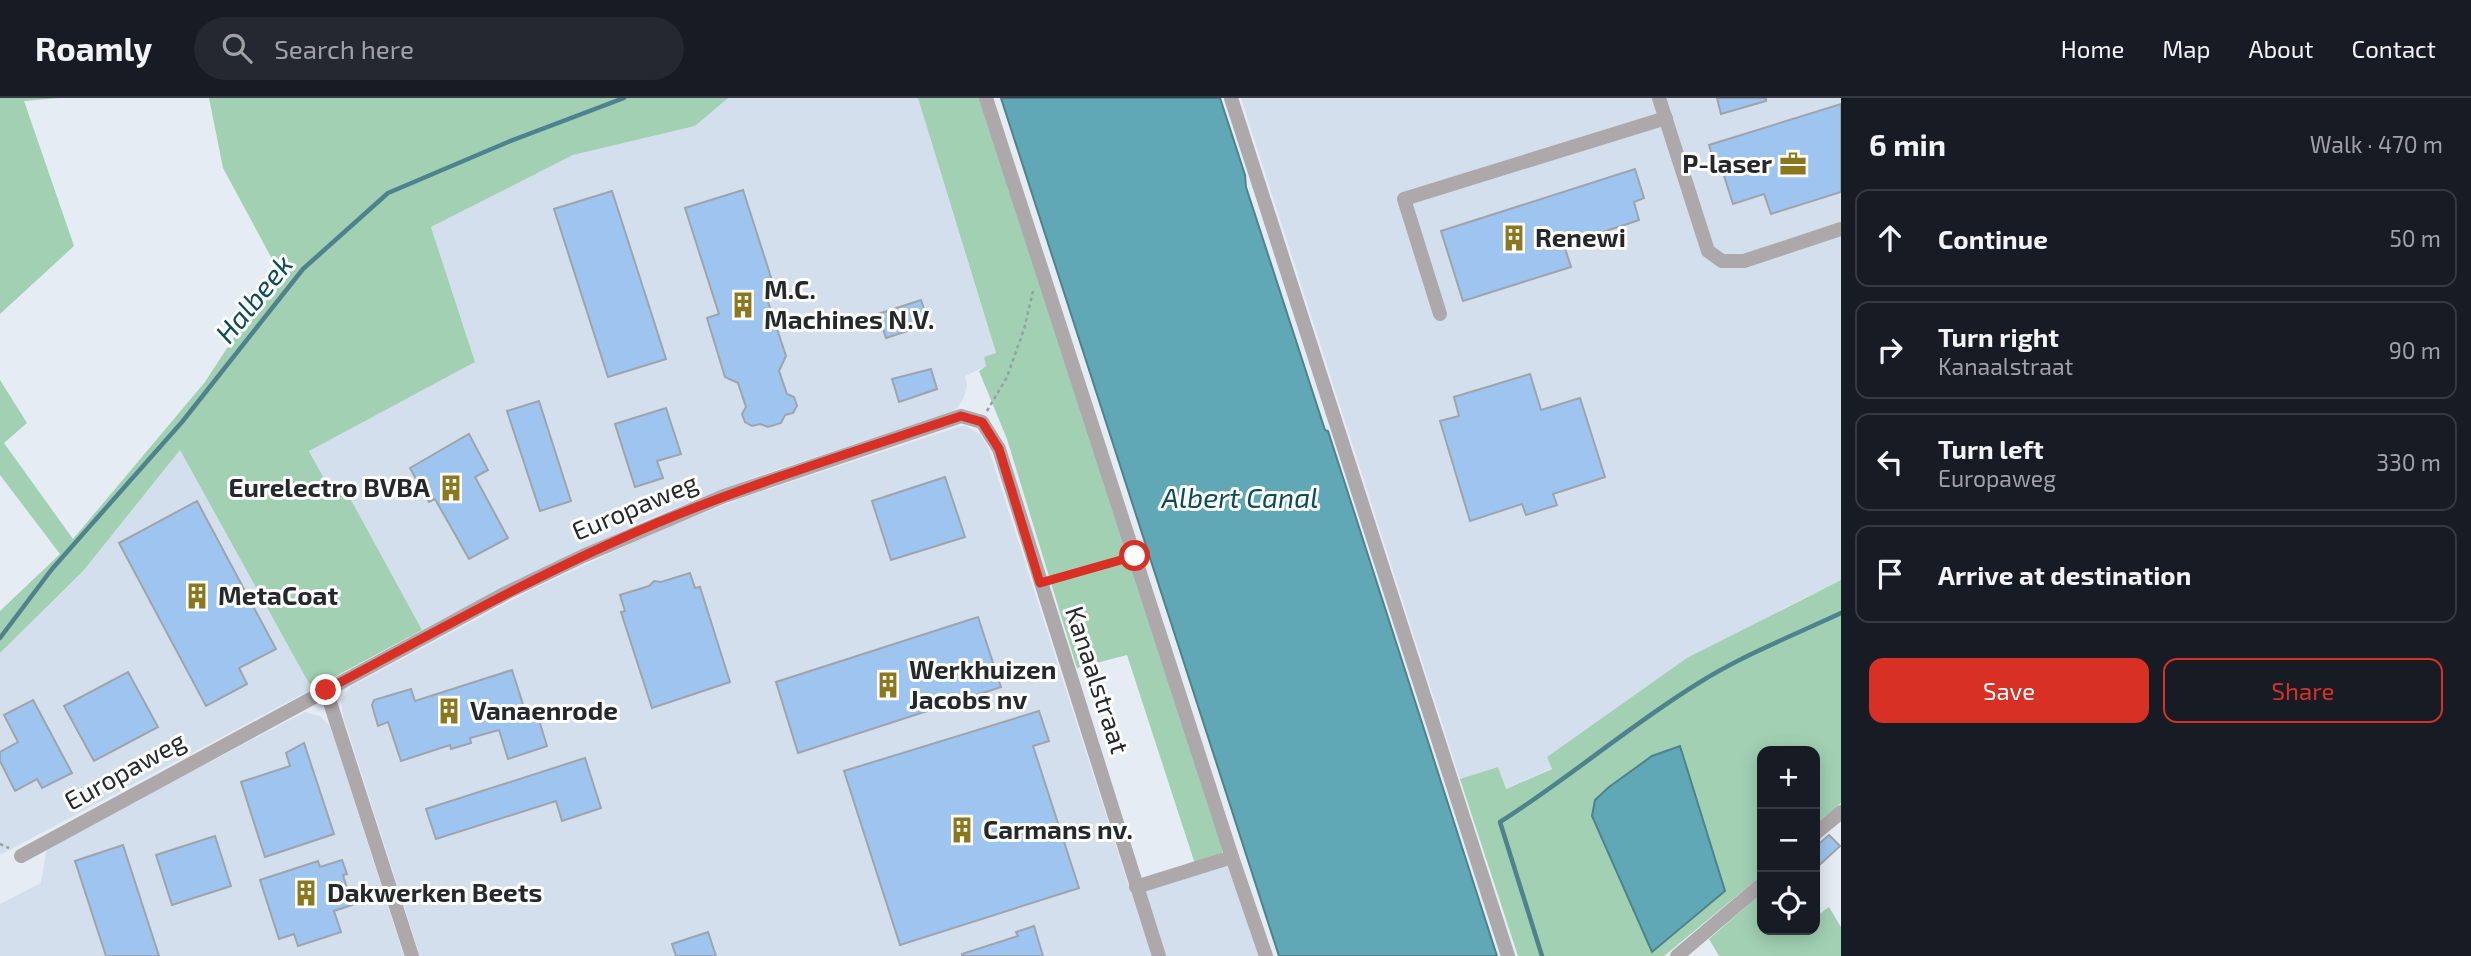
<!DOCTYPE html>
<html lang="en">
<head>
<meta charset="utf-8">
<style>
  body { margin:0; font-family:"Exo 2",sans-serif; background:#242831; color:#f1f3f6 }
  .controls { position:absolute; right:21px; bottom:21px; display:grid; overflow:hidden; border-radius:14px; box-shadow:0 4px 18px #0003 }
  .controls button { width:63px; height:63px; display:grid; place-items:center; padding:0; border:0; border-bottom:2px solid #363941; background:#171b24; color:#f1f3f6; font:35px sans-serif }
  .stop { position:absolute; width:21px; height:21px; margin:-16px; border:5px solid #d93025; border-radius:50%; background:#fff }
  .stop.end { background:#d93025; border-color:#fff; box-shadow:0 2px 7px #0008 }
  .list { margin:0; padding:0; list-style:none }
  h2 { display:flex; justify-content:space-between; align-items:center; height:91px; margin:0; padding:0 28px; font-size:30px }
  h2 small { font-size:23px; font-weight:400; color:#9ea1a6 }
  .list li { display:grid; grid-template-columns:46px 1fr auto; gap:21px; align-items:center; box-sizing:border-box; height:98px; margin:0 14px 14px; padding:0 14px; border:2px solid #363941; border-radius:14px }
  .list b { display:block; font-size:26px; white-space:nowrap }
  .list p { margin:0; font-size:23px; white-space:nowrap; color:#9ea1a6 }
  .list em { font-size:23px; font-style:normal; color:#9ea1a6 }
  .actions { display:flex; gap:14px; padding:21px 28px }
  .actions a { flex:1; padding:16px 0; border:2px solid #d93025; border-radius:14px; text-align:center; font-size:24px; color:#d93025 }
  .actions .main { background:#d93025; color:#fff }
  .icon { flex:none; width:38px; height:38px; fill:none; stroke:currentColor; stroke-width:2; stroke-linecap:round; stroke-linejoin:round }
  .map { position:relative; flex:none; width:1841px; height:858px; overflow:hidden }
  header { display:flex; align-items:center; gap:42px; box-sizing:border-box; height:98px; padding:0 35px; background:#171b24; border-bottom:2px solid #363941 }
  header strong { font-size:33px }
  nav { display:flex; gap:38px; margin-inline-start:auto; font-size:24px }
  .search { width:490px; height:63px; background:#242831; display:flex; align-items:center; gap:18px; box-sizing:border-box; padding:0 24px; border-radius:38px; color:#9ea1a6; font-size:26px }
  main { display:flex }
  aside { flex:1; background:#171b24 }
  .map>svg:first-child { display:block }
  .built { fill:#d3dfec }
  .green { fill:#a1d1b2 }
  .water { fill:#60a8b6; stroke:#4f828c; stroke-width:2 }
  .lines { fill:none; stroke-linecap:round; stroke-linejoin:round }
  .stream { stroke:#4f828c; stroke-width:4.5 }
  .building { fill:#9ec5f0; stroke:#9ea4ab; stroke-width:2 }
  .path { stroke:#989ea3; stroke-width:2.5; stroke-dasharray:3.5 3.5; stroke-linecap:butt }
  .minor { stroke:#ada8a9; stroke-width:14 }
  .route { stroke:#d93025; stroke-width:9 }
  .labels { text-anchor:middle; stroke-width:6; stroke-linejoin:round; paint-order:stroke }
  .poi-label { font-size:26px; font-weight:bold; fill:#26292b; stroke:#fff; text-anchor:start }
  .street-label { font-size:26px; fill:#26292b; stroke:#fff }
  .water-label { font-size:28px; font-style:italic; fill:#0b4d57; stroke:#fff }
</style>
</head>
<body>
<header>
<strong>Roamly</strong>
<div class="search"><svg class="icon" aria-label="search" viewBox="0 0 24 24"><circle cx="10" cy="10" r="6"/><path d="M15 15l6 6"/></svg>Search here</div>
<nav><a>Home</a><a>Map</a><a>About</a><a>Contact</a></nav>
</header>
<main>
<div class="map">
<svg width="1841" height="858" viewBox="0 0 1841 858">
  <rect width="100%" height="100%" fill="#e5ecf3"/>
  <!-- built -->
  <g class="built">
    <path d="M728 0H918L996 256 984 259 986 268 965 278 967 288 964 299 957 310 949 315 752 380 648 421 517 482 422 532 344 389 332 395 309 352 475 264 431 129 573 57 695 28Z"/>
    <path d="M1241 0H1841V482L1784 510 1547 659 1552 670 1505 691 1498 669 1460 681Z"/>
    <path d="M961 328H966L980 336 988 349 1131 795 1219 767 1228 768 1262 858H420L342 614V602L350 589 531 492 665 430 745 399Z"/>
    <path d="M180 352 312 591 0 757V555L84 472Z"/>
    <path d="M305 614 320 618 330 628 404 858H0V806L41 785 47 749Z"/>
  </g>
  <!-- green -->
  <g class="green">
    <path d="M0 0H59L24 3 74 148 0 216Z"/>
    <path d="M209 0H728L695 28 573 57 431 129 475 264 309 353 332 395 344 389 422 532 312 591 180 352 84 472 0 555V513L60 456 0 377V282L27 325 4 345 73 441 205 284 278 172 223 70Z"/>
    <path d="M918 0H982L1224 749 1221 758 1195 766 1127 557 1077 570 1007 341 979 273 986 268 984 259 996 255Z"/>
    <path d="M1841 482V705L1815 727V653H1762V777L1664 858H1518L1460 681 1498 669 1506 691 1552 671 1547 659 1687 560Z"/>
    <path d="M1762 795V832H1815V819L1829 809 1841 829V858H1719L1709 841Z"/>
  </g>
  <!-- water -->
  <g class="water">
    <path d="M1001 0H1220L1245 77 1246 89 1325 332 1328 333 1497 858H1279Z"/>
    <path d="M1680 648 1725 793 1652 854 1592 718 1595 702 1609 689 1652 658Z"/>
  </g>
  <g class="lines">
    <!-- stream -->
    <g class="stream">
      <path d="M0 540 52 471 182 324 303 171 388 95 508 44 624 0"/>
      <path d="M1542 858 1500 724C1568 681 1629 628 1697 586 1741 558 1794 537 1841 515"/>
    </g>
  </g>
  <!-- building -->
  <g class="building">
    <path d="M1717 0H1766V3L1721 16Z"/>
    <path d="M1841 6V94L1771 116 1764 96 1733 106 1720 65 1715 67 1709 47Z"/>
    <path d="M1635 71 1644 100 1634 104 1639 122 1564 147 1571 169 1463 203 1441 133Z"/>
    <path d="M743 92 776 195 766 198 786 258 779 273 787 296 794 299 797 308 793 315 785 317 781 325 768 329 760 326 752 328 745 324 742 316 746 309 738 285 725 279 707 220 719 216 685 110Z"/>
    <path d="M612 93 666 261 608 279 554 111Z"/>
    <path d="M921 202 929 226 886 240 878 216Z"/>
    <path d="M931 271 937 291 899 304 892 281Z"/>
    <path d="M1530 276 1541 312 1580 300 1605 379 1553 396 1557 407 1526 417 1522 406 1470 423 1440 323 1459 318 1454 299Z"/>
    <path d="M539 303 571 403 540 413 507 313Z"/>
    <path d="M666 310 681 356 657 363 663 380 635 389 615 326Z"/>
    <path d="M469 336 488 372 475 379 508 440 469 461 435 401 429 404 410 370Z"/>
    <path d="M945 379 965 439 891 462 872 403Z"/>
    <path d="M197 403 276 551 239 570 247 586 206 608 119 445Z"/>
    <path d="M690 475 695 490 700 489 730 584 652 610 621 514 625 513 620 497 649 488 654 483 661 484Z"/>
    <path d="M978 519 1001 589 798 655 776 584Z"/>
    <path d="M512 572 528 622 538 619 547 648 508 661 499 632 470 640 471 645 451 651 450 647 401 663 388 624 378 628 372 607 374 602 411 591 415 603Z"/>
    <path d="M128 574 158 629 94 663 64 608Z"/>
    <path d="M33 602 72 675 42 690 37 681 15 693 0 663V654L18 644 4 617Z"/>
    <path d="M1039 613 1049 643 1033 648 1079 790 900 847 844 673Z"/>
    <path d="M304 645 334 736 265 759 241 684 290 668 286 655Z"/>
    <path d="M585 660 601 710 562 723 556 703 436 741 426 711Z"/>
    <path d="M1829 737 1840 748 1815 771V749Z"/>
    <path d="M215 738 231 788 172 807 156 757Z"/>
    <path d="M123 747 159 858H106L75 763Z"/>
    <path d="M342 762 347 776 343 777 352 807 334 813 341 834 298 848 294 836 279 841 260 782 318 763 320 769Z"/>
    <path d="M1034 828 1043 858H962V856L1018 838 1016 834Z"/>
    <path d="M708 834 716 858H676L672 846Z"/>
  </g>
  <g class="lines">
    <!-- path -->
    <g class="path">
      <path d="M987 313 1007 279 1024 231 1033 193"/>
      <path d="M1053 481 1121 462"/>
      <path d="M0 746 9 750"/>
    </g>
    <!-- minor -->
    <g class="minor">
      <path d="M986 0 1232 759 1136 789"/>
      <path d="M1231 0 1508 858"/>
      <path d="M1659 0 1708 153 1722 163H1744L1841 131"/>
      <path d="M1440 216 1404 101 1666 20"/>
      <path d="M326 592 412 858"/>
      <path d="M1815 736 1841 714"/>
      <path d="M21 758 506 495 583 458 724 398 961 318 982 324 999 351 1159 858"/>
      <path d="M1232 759 1266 858"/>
      <path d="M1677 858 1762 786"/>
    </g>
  </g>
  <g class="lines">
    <!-- route -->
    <path class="route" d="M326 592C435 534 543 473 657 425 756 384 859 352 961 318L982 324 999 351 1040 485 1135 458"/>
  </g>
  <!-- icons -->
  <defs>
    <g id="office-bare" transform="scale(2.1)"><path d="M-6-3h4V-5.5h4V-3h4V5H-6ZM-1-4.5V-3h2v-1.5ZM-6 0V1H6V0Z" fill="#8b771c" stroke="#fff" stroke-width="2.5" paint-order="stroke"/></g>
    <g id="building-bare" transform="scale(2.1)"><path d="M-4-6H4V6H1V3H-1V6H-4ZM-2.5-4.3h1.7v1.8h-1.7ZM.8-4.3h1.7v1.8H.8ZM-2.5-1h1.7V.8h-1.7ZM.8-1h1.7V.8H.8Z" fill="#8b771c" stroke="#fff" stroke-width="2.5" paint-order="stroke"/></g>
  </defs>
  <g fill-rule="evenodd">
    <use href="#office-bare" x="1793" y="66"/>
    <use href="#building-bare" x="1514" y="140"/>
    <use href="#building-bare" x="743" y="207"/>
    <use href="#building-bare" x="451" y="390"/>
    <use href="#building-bare" x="197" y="498"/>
    <use href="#building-bare" x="888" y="587"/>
    <use href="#building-bare" x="449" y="613"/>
    <use href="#building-bare" x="962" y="732"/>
    <use href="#building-bare" x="306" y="795"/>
  </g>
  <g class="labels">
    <!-- poi labels -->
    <g class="poi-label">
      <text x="1772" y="75" text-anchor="end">P-laser</text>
      <text x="1535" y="149">Renewi</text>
      <text x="764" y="201">M.C.<tspan x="764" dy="30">Machines N.V.</tspan></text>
      <text x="430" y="399" text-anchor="end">Eurelectro BVBA</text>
      <text x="218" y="507">MetaCoat</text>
      <text x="909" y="581">Werkhuizen<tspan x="909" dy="30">Jacobs nv</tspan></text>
      <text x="470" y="622">Vanaenrode</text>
      <text x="983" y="741">Carmans nv.</text>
      <text x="327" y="804">Dakwerken Beets</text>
    </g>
    <!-- street labels -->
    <g class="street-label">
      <text transform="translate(635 409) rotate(-23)" y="9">Europaweg</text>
      <text transform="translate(1097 582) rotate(72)" y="9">Kanaalstraat</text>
      <text transform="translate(125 673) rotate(-29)" y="9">Europaweg</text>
    </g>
    <!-- water labels -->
    <g class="water-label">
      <text transform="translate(254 201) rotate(-51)" y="10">Halbeek</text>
      <text x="1240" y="410">Albert Canal</text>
    </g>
  </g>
</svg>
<div class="controls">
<button>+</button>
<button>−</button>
<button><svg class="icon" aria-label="locate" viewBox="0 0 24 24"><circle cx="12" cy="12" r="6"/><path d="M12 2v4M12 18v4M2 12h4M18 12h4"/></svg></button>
</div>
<div class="stop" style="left:1135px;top:458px"></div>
<div class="stop end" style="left:326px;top:592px"></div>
</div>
<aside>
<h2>6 min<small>Walk · 470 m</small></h2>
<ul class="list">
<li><svg class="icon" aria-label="ahead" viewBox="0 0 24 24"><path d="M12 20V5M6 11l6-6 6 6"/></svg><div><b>Continue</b></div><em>50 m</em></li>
<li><svg class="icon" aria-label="right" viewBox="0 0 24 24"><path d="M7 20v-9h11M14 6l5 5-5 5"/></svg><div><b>Turn right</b><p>Kanaalstraat</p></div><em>90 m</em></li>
<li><svg class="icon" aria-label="left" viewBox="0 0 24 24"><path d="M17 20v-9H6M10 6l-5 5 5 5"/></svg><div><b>Turn left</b><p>Europaweg</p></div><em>330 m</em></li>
<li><svg class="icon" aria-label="arrive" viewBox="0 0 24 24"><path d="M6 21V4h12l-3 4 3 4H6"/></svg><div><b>Arrive at destination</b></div></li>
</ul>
<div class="actions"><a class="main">Save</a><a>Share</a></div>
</aside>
</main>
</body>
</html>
